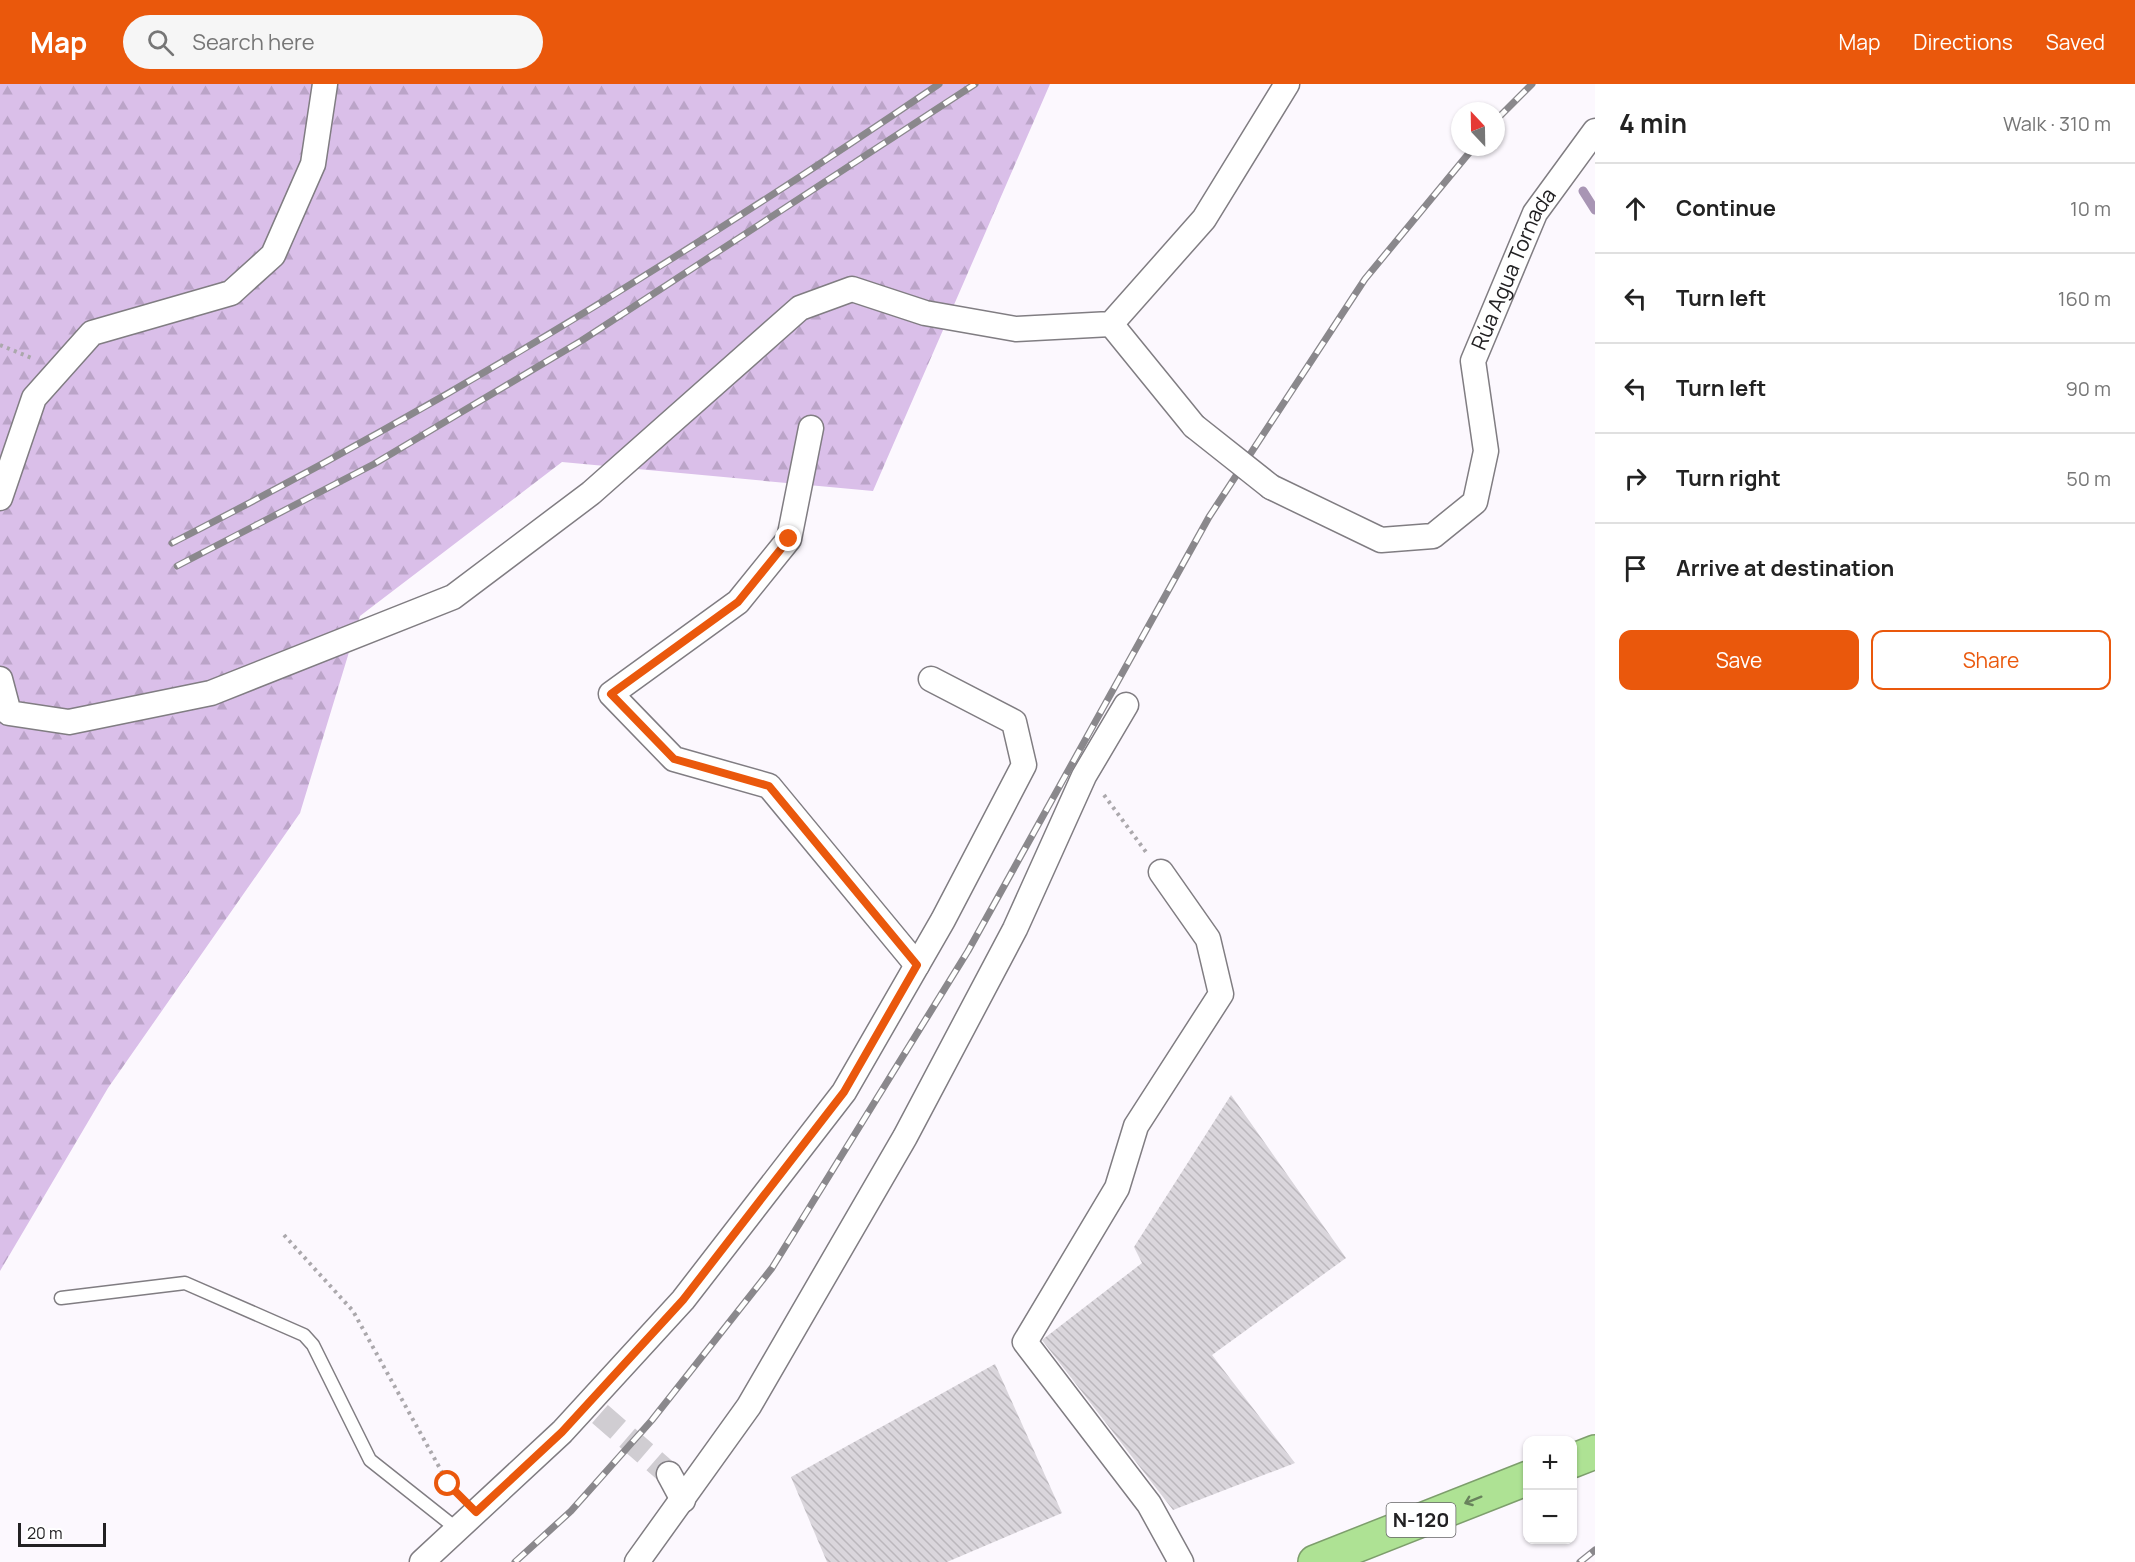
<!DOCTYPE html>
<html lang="en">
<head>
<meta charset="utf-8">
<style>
  body { margin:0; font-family:Manrope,sans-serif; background:#f6f6f6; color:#222 }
  .controls { position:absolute; right:18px; bottom:18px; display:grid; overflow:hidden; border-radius:12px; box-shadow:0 2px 4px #0004 }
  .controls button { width:54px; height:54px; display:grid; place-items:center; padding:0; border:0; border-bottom:2px solid #e0e0e0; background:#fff; color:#222; font:30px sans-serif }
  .compass { position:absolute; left:1451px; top:18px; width:54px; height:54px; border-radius:50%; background:#fff; box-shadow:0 2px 4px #0004; rotate:338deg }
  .scale { position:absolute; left:18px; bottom:15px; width:88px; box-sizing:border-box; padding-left:6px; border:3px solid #222123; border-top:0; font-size:16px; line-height:21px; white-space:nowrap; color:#222123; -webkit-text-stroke:4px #fff; paint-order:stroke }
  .stop { position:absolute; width:18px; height:18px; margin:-14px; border:4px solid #ea580c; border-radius:50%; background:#fff }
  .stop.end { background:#ea580c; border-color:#fff; box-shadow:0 2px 6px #0008 }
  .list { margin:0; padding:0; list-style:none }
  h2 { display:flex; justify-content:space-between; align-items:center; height:78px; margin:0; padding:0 24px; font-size:26px }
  h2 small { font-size:20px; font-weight:400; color:#767676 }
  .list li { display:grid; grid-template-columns:39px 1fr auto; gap:18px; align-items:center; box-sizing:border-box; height:90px; padding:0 24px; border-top:2px solid #e0e0e0 }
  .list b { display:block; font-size:22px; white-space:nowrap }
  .list em { font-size:20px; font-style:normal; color:#767676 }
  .actions { display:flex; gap:12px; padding:18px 24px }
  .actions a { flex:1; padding:14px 0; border:2px solid #ea580c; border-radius:12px; text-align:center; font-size:21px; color:#ea580c }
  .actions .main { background:#ea580c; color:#fff }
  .icon { flex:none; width:33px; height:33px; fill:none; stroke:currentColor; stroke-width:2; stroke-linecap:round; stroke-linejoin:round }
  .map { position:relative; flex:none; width:1595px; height:1478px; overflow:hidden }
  header { display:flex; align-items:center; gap:36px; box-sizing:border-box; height:84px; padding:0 30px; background:#ea580c; color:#fff }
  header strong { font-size:28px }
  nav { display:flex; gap:33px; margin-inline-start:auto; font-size:21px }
  .search { width:420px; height:54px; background:#f6f6f6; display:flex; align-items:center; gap:15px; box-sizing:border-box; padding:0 21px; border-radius:33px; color:#767676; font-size:22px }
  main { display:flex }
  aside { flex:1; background:#fff }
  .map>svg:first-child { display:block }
  .forest { fill:url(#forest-firs) }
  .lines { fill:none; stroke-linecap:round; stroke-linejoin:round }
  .stream { stroke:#a895b4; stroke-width:9 }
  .building { fill:url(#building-back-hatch) }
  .street-tunnel { stroke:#d0cdd2; stroke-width:24; stroke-dasharray:24 12; stroke-linecap:butt }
  .lane-casing { stroke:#807d82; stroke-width:15 }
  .street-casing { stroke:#807d82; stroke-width:27 }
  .highway-casing { stroke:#7d9e6c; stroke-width:36 }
  .path { stroke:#aba8ac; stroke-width:4; stroke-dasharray:3 4.5; stroke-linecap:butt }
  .lane { stroke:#fff; stroke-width:12 }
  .street { stroke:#fff; stroke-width:24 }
  .highway { stroke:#aee294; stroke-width:33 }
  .rail-casing { stroke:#8a888c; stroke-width:7 }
  .rail { stroke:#fff; stroke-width:4.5; stroke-dasharray:14; stroke-linecap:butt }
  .street-bridge-casing { stroke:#807d82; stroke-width:27; stroke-linecap:butt }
  .street-bridge { stroke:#fff; stroke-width:24 }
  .oneway { stroke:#68825c }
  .route { stroke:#ea580c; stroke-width:8 }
  .labels { text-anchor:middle; stroke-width:6; stroke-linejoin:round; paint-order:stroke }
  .shield { fill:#fff; stroke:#646465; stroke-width:1.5 }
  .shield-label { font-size:20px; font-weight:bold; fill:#222123 }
  .street-label { font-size:21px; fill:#222123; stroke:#fff }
</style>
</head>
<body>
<header>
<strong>Map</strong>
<div class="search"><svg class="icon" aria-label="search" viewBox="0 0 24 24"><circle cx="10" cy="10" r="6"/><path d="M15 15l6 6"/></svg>Search here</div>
<nav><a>Map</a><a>Directions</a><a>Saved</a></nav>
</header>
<main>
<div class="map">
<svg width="1595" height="1478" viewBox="0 0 1595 1478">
  <defs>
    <pattern id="forest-firs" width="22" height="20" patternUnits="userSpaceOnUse" patternTransform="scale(1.5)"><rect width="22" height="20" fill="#dabfe9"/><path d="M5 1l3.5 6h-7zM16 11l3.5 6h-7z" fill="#bba4c8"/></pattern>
    <pattern id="building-back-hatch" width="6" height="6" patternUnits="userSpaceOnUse" patternTransform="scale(1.5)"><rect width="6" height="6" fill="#dad6dc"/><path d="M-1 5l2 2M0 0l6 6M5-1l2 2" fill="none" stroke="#bbb7bc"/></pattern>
  </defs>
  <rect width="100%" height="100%" fill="#fcf8fe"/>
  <!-- forest -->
  <path class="forest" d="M0 0H1050L873 407 562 378 360 532 300 729 108 1004 0 1187Z"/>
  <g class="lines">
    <!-- stream -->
    <path class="stream" d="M1583 107 1595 126"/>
  </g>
  <!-- building -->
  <g class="building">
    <path d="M1231 1011 1346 1174 1212 1271 1295 1379 1173 1426 1042 1256 1142 1179 1134 1163Z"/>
    <path d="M995 1280 1062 1429 947 1478H827L791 1393Z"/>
  </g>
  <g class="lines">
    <!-- street-tunnel -->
    <path class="street-tunnel" d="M600 1330 669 1390"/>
    <!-- lane casing -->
    <g class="lane-casing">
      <path id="lane" d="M61 1214 185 1199 304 1251 313 1261 370 1376 457 1445"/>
    </g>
    <!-- street casing -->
    <g class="street-casing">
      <g id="street">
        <path d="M1111 240 1194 342"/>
        <path d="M811 344 789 455 738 518 611 610 674 675 769 702 917 881"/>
        <path id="s1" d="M1271 403 1381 456 1433 452 1475 418 1486 367 1473 277 1535 129 1595 47"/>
        <path d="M0 414 34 314 92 249 231 209 273 171 313 80 325 0"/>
        <path d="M0 595 9 629 69 638 211 609 453 513 591 409 800 224 852 205 925 229 1016 245 1111 240 1204 135 1287 0"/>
        <path d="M1161 788 1208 855 1221 910 1136 1042 1117 1104 1025 1258 1149 1420 1181 1478"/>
        <path d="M669 1390 683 1416"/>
        <path d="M422 1478 562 1348 683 1216 844 1008 943 836 1024 681 1014 638 931 595"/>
        <path d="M637 1478 749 1322 905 1053 1015 845 1084 692 1126 621"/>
      </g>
    </g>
    <!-- highway casing -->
    <g class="highway-casing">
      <g id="highway">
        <path d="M1572 1377 1595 1368"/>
        <path d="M1315 1478 1528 1394"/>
      </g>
    </g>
    <!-- path -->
    <g class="path">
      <path d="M0 261 34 275"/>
      <path d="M1104 711 1146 768"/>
      <path d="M284 1151 353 1227 448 1399 459 1410"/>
    </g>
    <!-- lane -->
    <use href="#lane" class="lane"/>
    <!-- street -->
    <use href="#street" class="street"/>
    <!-- highway -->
    <use href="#highway" class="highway"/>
    <!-- rail casing -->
    <g class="rail-casing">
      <g id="rail">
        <path d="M1496 36 1532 0"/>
        <path d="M172 459C438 324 692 168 939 0"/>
        <path d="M177 482 374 380 581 257 975 0"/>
        <path d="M515 1478 571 1427 652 1336 772 1184 968 867 1209 433 1365 195 1474 63"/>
        <path d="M1580 1478 1595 1466"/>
      </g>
    </g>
    <!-- rail -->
    <use href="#rail" class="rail"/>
    <!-- street-bridge casing -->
    <g class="street-bridge-casing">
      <path id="street-bridge" d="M1194 342 1271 403"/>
    </g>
    <!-- street-bridge -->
    <use href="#street-bridge" class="street-bridge"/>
  </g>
  <!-- one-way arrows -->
  <defs><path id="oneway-shaft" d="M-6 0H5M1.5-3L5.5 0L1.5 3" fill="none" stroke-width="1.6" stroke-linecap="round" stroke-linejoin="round" transform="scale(1.5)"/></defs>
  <use class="oneway" href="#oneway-shaft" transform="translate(1473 1416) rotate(158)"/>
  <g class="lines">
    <!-- route -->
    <path class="route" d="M448 1400 476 1428 562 1348 683 1216 844 1008 917 881 769 702 674 675 611 610 738 518 789 455"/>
  </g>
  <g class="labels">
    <!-- shield labels -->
    <rect class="shield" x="1386.5" y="1419" width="69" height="34" rx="4.5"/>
    <g class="shield-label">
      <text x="1421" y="1443">N-120</text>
    </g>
    <!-- street labels -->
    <g class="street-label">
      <text dy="7" stroke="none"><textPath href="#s1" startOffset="472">Rúa Agua Tornada</textPath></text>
    </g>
  </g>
</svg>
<div class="controls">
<button>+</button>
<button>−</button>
</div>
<svg class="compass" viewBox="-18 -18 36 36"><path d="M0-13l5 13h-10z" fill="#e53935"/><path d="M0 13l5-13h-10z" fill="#767676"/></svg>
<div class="scale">20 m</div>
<div class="stop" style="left:448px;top:1400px"></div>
<div class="stop end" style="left:789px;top:455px"></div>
</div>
<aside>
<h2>4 min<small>Walk · 310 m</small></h2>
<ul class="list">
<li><svg class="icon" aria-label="ahead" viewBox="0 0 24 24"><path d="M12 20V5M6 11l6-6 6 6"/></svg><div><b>Continue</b></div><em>10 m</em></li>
<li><svg class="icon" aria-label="left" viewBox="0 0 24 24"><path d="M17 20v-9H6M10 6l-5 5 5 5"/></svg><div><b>Turn left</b></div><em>160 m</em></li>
<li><svg class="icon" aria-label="left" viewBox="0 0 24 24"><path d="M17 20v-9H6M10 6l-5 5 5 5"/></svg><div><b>Turn left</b></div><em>90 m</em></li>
<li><svg class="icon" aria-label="right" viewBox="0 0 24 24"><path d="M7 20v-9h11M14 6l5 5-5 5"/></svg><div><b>Turn right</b></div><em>50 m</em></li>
<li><svg class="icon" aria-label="arrive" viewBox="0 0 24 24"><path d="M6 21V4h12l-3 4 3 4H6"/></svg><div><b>Arrive at destination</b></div></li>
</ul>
<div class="actions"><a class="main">Save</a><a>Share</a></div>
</aside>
</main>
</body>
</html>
